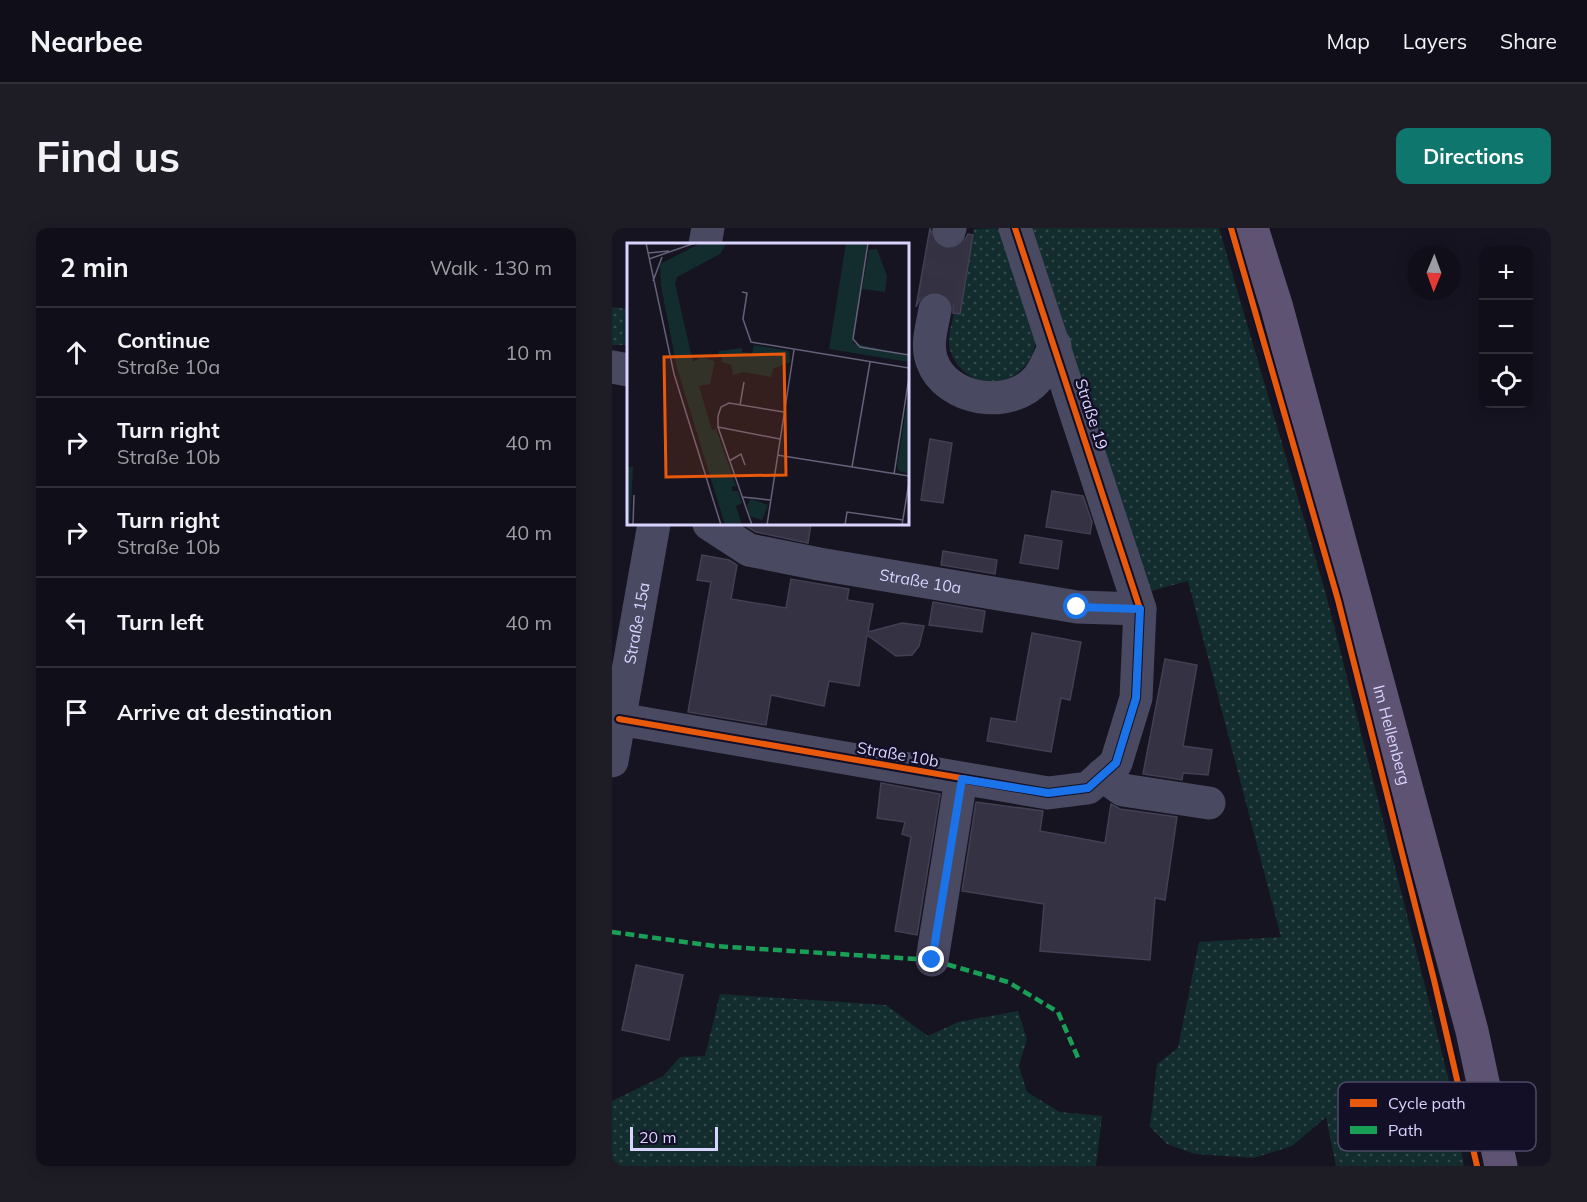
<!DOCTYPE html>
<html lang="en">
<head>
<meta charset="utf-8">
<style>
  body { margin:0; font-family:Mulish,sans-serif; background:#1e1d26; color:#f1f3f6 }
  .controls { position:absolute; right:18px; top:18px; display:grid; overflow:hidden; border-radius:12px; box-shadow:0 3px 15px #0003 }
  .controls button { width:54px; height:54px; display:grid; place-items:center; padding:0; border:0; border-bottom:2px solid #302f38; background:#100f19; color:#f1f3f6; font:30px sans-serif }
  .compass { position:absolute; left:795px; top:18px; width:54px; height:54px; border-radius:50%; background:#100f19; box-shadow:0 3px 15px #0003; rotate:181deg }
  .scale { position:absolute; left:18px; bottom:15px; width:88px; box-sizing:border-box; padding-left:6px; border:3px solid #d9d4ff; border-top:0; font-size:16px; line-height:21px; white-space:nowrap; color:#d9d4ff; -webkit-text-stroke:4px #130f26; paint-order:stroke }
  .stop { position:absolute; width:18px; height:18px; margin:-14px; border:4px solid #1a73e8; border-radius:50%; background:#fff }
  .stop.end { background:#1a73e8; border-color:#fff; box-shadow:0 2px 6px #0008 }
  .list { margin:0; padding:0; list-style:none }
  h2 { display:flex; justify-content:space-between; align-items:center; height:78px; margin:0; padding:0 24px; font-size:26px }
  h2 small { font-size:20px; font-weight:400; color:#9c9ca2 }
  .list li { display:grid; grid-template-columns:39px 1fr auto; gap:18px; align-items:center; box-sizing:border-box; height:90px; padding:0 24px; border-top:2px solid #302f38 }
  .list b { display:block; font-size:22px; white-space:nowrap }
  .list p { margin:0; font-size:20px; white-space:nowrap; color:#9c9ca2 }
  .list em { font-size:20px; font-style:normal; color:#9c9ca2 }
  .icon { flex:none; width:33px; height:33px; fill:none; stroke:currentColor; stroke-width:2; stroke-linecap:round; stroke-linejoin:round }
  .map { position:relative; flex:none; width:939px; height:938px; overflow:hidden; border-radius:12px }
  header { display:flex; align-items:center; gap:36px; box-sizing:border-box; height:84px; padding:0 30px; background:#100f19; border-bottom:2px solid #302f38 }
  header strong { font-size:28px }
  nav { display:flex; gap:33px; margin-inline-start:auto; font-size:21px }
  .intro { display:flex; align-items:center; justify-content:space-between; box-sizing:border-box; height:144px; padding:0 36px }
  h1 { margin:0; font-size:42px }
  .button { padding:15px 27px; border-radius:12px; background:#0f766e; color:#fff; font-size:21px; font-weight:700 }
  main { display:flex; gap:36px; padding:0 36px }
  aside { flex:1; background:#100f19; border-radius:12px; box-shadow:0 3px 15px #0003 }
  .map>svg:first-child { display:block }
  .grass { fill:url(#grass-dots) }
  .building { fill:#343243; stroke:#433f54; stroke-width:1.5 }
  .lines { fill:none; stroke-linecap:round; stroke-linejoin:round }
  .minor-tunnel { stroke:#333142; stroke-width:33; stroke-dasharray:33 16; stroke-linecap:butt }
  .minor { stroke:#4a4962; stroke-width:33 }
  .major { stroke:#5e5373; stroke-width:33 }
  .quiet { stroke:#1a9f57; stroke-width:4.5; stroke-dasharray:9 4.5; stroke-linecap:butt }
  .cycleway-casing { stroke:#130f26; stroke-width:10 }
  .cycleway { stroke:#e8590c; stroke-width:6 }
  .route { stroke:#1a73e8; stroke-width:8 }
  .labels { text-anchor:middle; stroke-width:5; stroke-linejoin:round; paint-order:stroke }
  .street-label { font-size:16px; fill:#d9d4ff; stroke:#130f26 }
  .inset-road { fill:none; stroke:#64617a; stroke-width:1.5 }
  .view { fill:#e8590c; fill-opacity:0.15; stroke:#e8590c; stroke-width:3 }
  .inset-edge { fill:none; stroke:#d9d4ff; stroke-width:3 }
  .key { fill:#130f26; stroke:#4e4a67; stroke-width:1.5 }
  .key-label { font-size:16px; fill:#d9d4ff }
</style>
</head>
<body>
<header>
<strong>Nearbee</strong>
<nav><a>Map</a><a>Layers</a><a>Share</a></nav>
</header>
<div class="intro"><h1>Find us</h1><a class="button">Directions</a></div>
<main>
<aside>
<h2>2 min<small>Walk · 130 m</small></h2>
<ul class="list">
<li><svg class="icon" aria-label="ahead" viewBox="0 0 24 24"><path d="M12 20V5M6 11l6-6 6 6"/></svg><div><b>Continue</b><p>Straße 10a</p></div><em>10 m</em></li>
<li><svg class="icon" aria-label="right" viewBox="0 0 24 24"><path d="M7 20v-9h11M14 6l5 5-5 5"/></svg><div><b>Turn right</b><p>Straße 10b</p></div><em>40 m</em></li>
<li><svg class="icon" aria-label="right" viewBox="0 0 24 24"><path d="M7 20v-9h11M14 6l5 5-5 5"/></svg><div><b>Turn right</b><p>Straße 10b</p></div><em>40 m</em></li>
<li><svg class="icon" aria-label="left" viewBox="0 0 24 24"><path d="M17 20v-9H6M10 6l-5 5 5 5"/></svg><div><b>Turn left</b></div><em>40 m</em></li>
<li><svg class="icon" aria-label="arrive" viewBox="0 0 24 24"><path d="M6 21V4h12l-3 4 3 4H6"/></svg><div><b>Arrive at destination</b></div></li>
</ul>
</aside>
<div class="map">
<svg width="939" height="938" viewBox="0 0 939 938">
  <defs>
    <pattern id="grass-dots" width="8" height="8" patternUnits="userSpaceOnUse" patternTransform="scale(1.5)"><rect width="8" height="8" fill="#132c2d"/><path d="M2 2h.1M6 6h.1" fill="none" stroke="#354a4c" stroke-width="1.8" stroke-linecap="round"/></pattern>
  </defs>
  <rect width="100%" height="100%" fill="#161421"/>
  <!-- grass -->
  <g class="grass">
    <path d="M383 0 391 4 425 107C418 169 346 166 337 117 336 107 340 95 342 85L348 86 362 1Z"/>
    <path d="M420 0H607L714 366 836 849 852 938H724L714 889 680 918 642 930 583 926 555 916 538 899 545 836 566 820 587 714 669 709 576 353 539 363Z"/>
    <path d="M0 79 16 81V117H0Z"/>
    <path d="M108 766 274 777 316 808 346 794 406 783 415 811 407 838 415 864 448 884 490 888 484 938H0V873L51 848 68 829 93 828Z"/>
  </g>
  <!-- building -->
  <g class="building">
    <path d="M318 0 323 15 332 21H341L350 17 356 6 361 7 348 86 341 85V77L336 68 326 64H318L309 69 304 79Z"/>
    <path d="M318 211 340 215 331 275 309 272Z"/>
    <path d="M440 263 471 268 480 294 478 306 434 299Z"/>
    <path d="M131 296H199L196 315 144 304Z"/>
    <path d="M413 307 450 313 446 341 408 335Z"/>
    <path d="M331 323 385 332 383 346 329 337Z"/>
    <path d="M90 327 117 332 125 337 119 371 174 380 179 351 237 361 235 372 261 376 256 404 290 395 312 398 307 418 300 427 284 428 255 407 247 458 217 453 212 478 159 467 154 497 76 484 99 354 85 352Z"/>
    <path d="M321 374 373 383 370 404 317 397Z"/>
    <path d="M420 405 469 414 458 472 449 470 439 524 375 513 379 490 404 494Z"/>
    <path d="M553 431 585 437 571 518 600 522 596 547 571 545 570 552 531 546Z"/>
    <path d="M269 555 328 566 305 707 283 703 299 609 290 606 293 594 265 590Z"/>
    <path d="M364 574 431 583 428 603 493 615 499 576 508 581 565 589 553 672 543 670 538 732 428 723 432 676 350 663Z"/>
    <path d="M24 737 71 747 57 812 10 802Z"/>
  </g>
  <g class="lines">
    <!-- minor-tunnel -->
    <path class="minor-tunnel" d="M323 82 337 3"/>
    <!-- minor -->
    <g class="minor">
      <path d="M337 3 338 0"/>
      <path d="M93 16 96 0"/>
      <path d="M323 82C320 98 314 117 320 133 334 173 399 183 426 150 433 141 438 128 443 117"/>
      <path d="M0 139 16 142"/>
      <path id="s1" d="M97 296 137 322 207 336 465 379 528 381"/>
      <path d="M7 491 436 565 476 560 504 535 524 470 528 381 403 0"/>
      <path id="s2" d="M0 533 42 296"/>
      <path d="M490 547 511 562 597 575"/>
      <path d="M320 732 349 551"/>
    </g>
    <!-- major -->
    <path class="major" id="s3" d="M640 0 665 80 860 803 889 938"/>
    <!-- quiet -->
    <path class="quiet" d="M0 704 102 718 320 732 396 754 446 784 467 832"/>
    <!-- cycleway casing -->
    <g class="cycleway-casing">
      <g id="cycleway">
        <path d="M619 0 726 372 822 752 865 938"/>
        <path d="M7 491 436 565 476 560 504 535 524 470 528 381 403 0"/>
      </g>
    </g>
    <!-- cycleway -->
    <use href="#cycleway" class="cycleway"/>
  </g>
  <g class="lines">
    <!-- route -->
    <path class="route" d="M320 732 350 551 436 565 476 560 504 535 524 470 528 381 465 379"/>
  </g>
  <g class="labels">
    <!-- street labels -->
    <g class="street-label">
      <text transform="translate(480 186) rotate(72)" y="6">Straße 19</text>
      <text dy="6" stroke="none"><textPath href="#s1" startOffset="222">Straße 10a</textPath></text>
      <text dy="6" stroke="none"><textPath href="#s2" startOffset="140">Straße 15a</textPath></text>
      <text dy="6" stroke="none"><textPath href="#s3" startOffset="526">Im Hellenberg</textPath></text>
      <text transform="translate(286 526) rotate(10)" y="6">Straße 10b</text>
    </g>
  </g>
  <!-- overview -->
  <g transform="translate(15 15)">
    <rect width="282" height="282" fill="#161421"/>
    <path d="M74 0H100L93 11 50 34 48 41 66 119 75 114 88 118 83 141 72 143 85 187 89 186 109 243H105V248H111L115 260 109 263 115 282H98L50 125 34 43 33 21ZM219 0H240L226 100 282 113V119L202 106ZM250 6 260 33 258 49 235 46 242 7ZM127 102 162 108 163 119 146 126 144 134 117 129 106 132 104 122 95 119V111L91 112 92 108 115 105V109L125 110ZM282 147V231L272 228 270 223ZM6 223 3 282H0V225ZM124 256 141 262 135 277 123 273 120 262Z" fill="#132c2d"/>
    <path class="inset-road" d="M19 0 47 131 94 282M241 0 226 96 233 104 282 112M21 10 42 8M22 16 68 0M26 38 35 14M115 49 120 50 116 76 124 99 282 125M113 162 117 139M91 184 153 196M150 212 282 233M102 218 114 211 118 222M225 224 243 119M267 231 282 134M115 254 143 257M6 282 7 252M125 282 91 184V173L94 164 102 160 157 169M140 282 167 107M218 282 220 269 276 277M275 282 282 239"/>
    <path class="view" d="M157 111 159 232 39 234 37 114Z"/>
    <rect width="282" height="282" class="inset-edge"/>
  </g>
  <!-- legend -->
  <rect x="726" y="854" width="198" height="69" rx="9" class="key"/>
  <rect x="738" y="871" width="27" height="8" fill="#e8590c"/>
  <rect x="738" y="898" width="27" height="8" fill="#1a9f57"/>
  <g class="key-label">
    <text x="776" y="881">Cycle path</text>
    <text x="776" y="908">Path</text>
  </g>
</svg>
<div class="controls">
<button>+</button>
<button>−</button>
<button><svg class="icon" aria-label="locate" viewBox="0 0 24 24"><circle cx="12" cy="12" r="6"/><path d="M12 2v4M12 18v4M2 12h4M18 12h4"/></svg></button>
</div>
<svg class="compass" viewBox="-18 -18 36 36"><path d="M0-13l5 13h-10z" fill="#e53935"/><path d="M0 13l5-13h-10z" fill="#9c9ca2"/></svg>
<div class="scale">20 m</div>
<div class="stop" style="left:465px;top:379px"></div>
<div class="stop end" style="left:320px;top:732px"></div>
</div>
</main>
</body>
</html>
